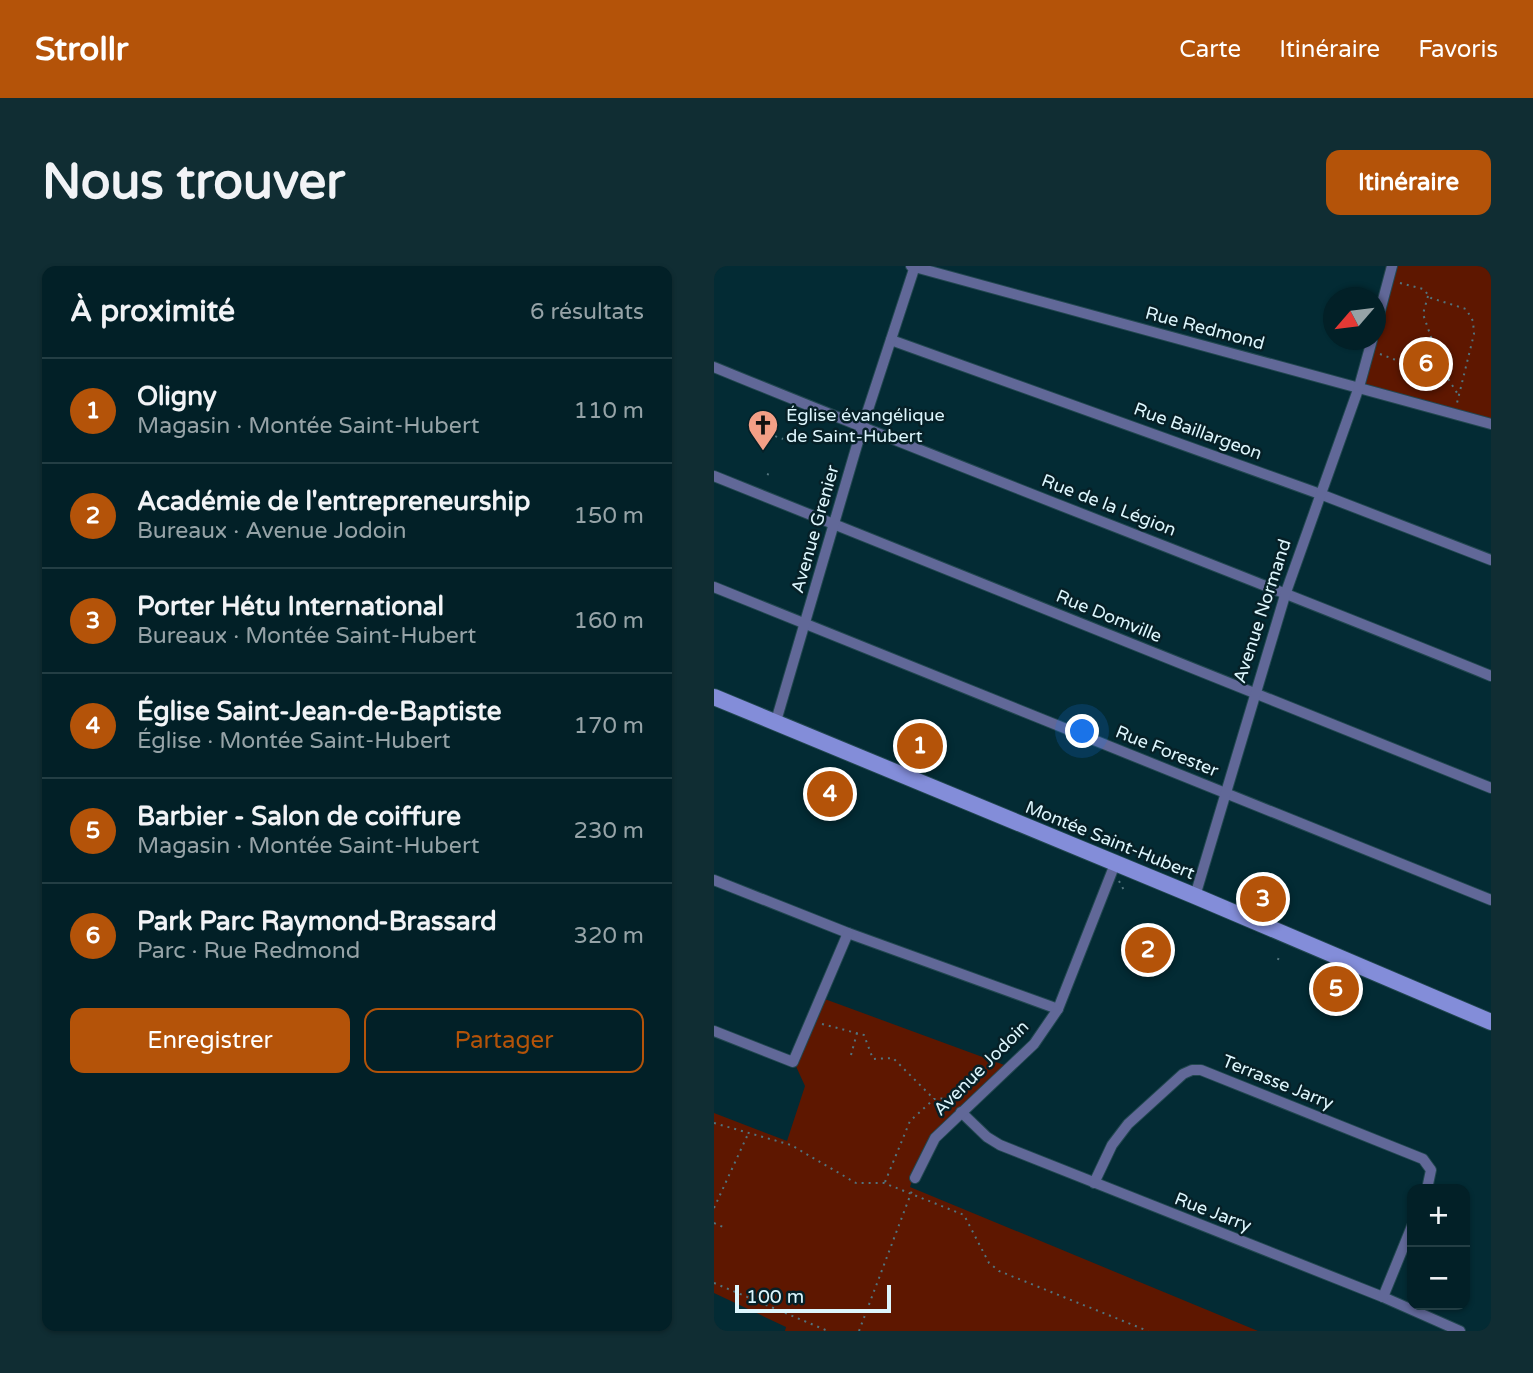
<!DOCTYPE html>
<html lang="fr">
<head>
<meta charset="utf-8">
<style>
  body { margin:0; font-family:"Varela Round",sans-serif; background:#102d33; color:#f1f3f6 }
  .controls { position:absolute; right:21px; bottom:21px; display:grid; overflow:hidden; border-radius:14px; box-shadow:0 2px 5px #0004 }
  .controls button { width:63px; height:63px; display:grid; place-items:center; padding:0; border:0; border-bottom:2px solid #233e44; background:#022027; color:#f1f3f6; font:35px sans-serif }
  .compass { position:absolute; left:609px; top:21px; width:63px; height:63px; border-radius:50%; background:#022027; box-shadow:0 2px 5px #0004; rotate:242deg }
  .scale { position:absolute; left:21px; bottom:18px; width:156px; box-sizing:border-box; padding-left:7px; border:4px solid #ddf6fd; border-top:0; font-size:19px; line-height:24px; white-space:nowrap; color:#ddf6fd; -webkit-text-stroke:5px #062027; paint-order:stroke }
  .you { position:absolute; left:369px; top:466px; width:24px; height:24px; margin:-18px; border:5px solid #fff; border-radius:50%; background:#1a73e8; box-shadow:0 0 0 10px #1a73e833 }
  .badge { display:grid; place-items:center; width:46px; height:46px; border-radius:50%; background:#b45309; color:#fff; font-size:23px; font-weight:700 }
  .pin { position:absolute; translate:-50% -50%; border:4px solid #fff; box-shadow:0 2px 7px #0006 }
  .list { margin:0; padding:0; list-style:none }
  h2 { display:flex; justify-content:space-between; align-items:center; height:91px; margin:0; padding:0 28px; font-size:30px }
  h2 small { font-size:23px; font-weight:400; color:#96a3a7 }
  .list li { display:grid; grid-template-columns:46px 1fr auto; gap:21px; align-items:center; box-sizing:border-box; height:105px; padding:0 28px; border-top:2px solid #233e44 }
  .list b { display:block; font-size:26px; white-space:nowrap }
  .list p { margin:0; font-size:23px; white-space:nowrap; color:#96a3a7 }
  .list em { font-size:23px; font-style:normal; color:#96a3a7 }
  .actions { display:flex; gap:14px; padding:21px 28px }
  .actions a { flex:1; padding:16px 0; border:2px solid #b45309; border-radius:14px; text-align:center; font-size:24px; color:#b45309 }
  .actions .main { background:#b45309; color:#fff }
  .map { position:relative; flex:none; width:777px; height:1065px; overflow:hidden; border-radius:14px }
  header { display:flex; align-items:center; gap:42px; box-sizing:border-box; height:98px; padding:0 35px; background:#b45309; color:#fff }
  header strong { font-size:33px }
  nav { display:flex; gap:38px; margin-inline-start:auto; font-size:24px }
  .intro { display:flex; align-items:center; justify-content:space-between; box-sizing:border-box; height:168px; padding:0 42px }
  h1 { margin:0; font-size:49px }
  .button { padding:18px 32px; border-radius:14px; background:#b45309; color:#fff; font-size:24px; font-weight:700 }
  main { display:flex; gap:42px; padding:0 42px }
  aside { flex:1; background:#022027; border-radius:14px; box-shadow:0 2px 5px #0004 }
  .map>svg:first-child { display:block }
  .green { fill:#5e1700 }
  .lines { fill:none; stroke-linecap:round; stroke-linejoin:round }
  .street-casing { stroke:#224750; stroke-width:12 }
  .secondary-casing { stroke:#224750; stroke-width:18 }
  .path { stroke:#52747d; stroke-width:2; stroke-dasharray:2 5; stroke-linecap:butt }
  .street { stroke:#616898; stroke-width:10 }
  .secondary { stroke:#838dd9; stroke-width:16 }
  .labels { text-anchor:middle; stroke-width:5; stroke-linejoin:round; paint-order:stroke }
  .street-label { font-size:18px; fill:#ddf6fd; stroke:#062027 }
  .poi-label { font-size:18px; fill:#ddf6fd; stroke:#062027; text-anchor:start }
</style>
</head>
<body>
<header>
<strong>Strollr</strong>
<nav><a>Carte</a><a>Itinéraire</a><a>Favoris</a></nav>
</header>
<div class="intro"><h1>Nous trouver</h1><a class="button">Itinéraire</a></div>
<main>
<aside>
<h2>À proximité<small>6 résultats</small></h2>
<ul class="list">
<li><span class="badge">1</span><div><b>Oligny</b><p>Magasin · Montée Saint-Hubert</p></div><em>110 m</em></li>
<li><span class="badge">2</span><div><b>Académie de l'entrepreneurship</b><p>Bureaux · Avenue Jodoin</p></div><em>150 m</em></li>
<li><span class="badge">3</span><div><b>Porter Hétu International</b><p>Bureaux · Montée Saint-Hubert</p></div><em>160 m</em></li>
<li><span class="badge">4</span><div><b>Église Saint-Jean-de-Baptiste</b><p>Église · Montée Saint-Hubert</p></div><em>170 m</em></li>
<li><span class="badge">5</span><div><b>Barbier - Salon de coiffure</b><p>Magasin · Montée Saint-Hubert</p></div><em>230 m</em></li>
<li><span class="badge">6</span><div><b>Park Parc Raymond-Brassard</b><p>Parc · Rue Redmond</p></div><em>320 m</em></li>
</ul>
<div class="actions"><a class="main">Enregistrer</a><a>Partager</a></div>
</aside>
<div class="map">
<svg width="777" height="1065" viewBox="0 0 777 1065">
  <rect width="100%" height="100%" fill="#032b34"/>
  <!-- green -->
  <g class="green">
    <path d="M672 0H777V161L641 122 662 74V41Z"/>
    <path d="M108 732 293 800 205 893 196 921 544 1065H71L72 1061 0 1027V847L73 875 91 820 80 796Z"/>
  </g>
  <g class="lines">
    <!-- street casing -->
    <g class="street-casing">
      <g id="street">
        <path d="M197 0 777 158"/>
        <path d="M662 60 678 0"/>
        <path d="M177 74 606 228 777 294"/>
        <path d="M0 101C258 207 519 305 777 410"/>
        <path d="M0 210 777 522"/>
        <path d="M0 321 777 634"/>
        <path d="M62 455 148 162 201 0"/>
        <path d="M0 614 134 667 344 743"/>
        <path d="M481 630 572 326 645 121 658 74"/>
        <path d="M0 765 79 796 134 667"/>
        <path d="M247 846 273 871 286 879 669 1031 746 1065"/>
        <path d="M201 912 221 872 320 778 344 743 401 598"/>
        <path d="M380 917 398 879 414 858 469 808 478 804H487L709 893 717 904 713 923"/>
        <path d="M669 1031 698 960"/>
      </g>
    </g>
    <!-- secondary casing -->
    <g class="secondary-casing">
      <path id="secondary" d="M0 431 481 630 777 756"/>
    </g>
    <!-- path -->
    <g class="path">
      <path d="M686 17 709 23 717 32 752 43 759 55 760 68 743 137"/>
      <path d="M714 30 709 48 717 71 714 80 716 92"/>
      <path d="M666 88 703 102 716 93 723 95 745 130"/>
      <path d="M56 172 58 169 69 173"/>
      <path d="M53 208 56 209"/>
      <path d="M405 615 411 626"/>
      <path d="M564 694 565 690"/>
      <path d="M108 758 150 769 159 793 179 792 220 833"/>
      <path d="M137 789 143 767"/>
      <path d="M0 857 77 879 142 917H170L250 949 275 997 285 1005 434 1065"/>
      <path d="M171 916 196 855 220 833 249 831"/>
      <path d="M0 942 34 868"/>
      <path d="M0 957 9 961"/>
      <path d="M0 1017 114 1065"/>
      <path d="M145 1065 199 922"/>
    </g>
    <!-- street -->
    <use href="#street" class="street"/>
    <!-- secondary -->
    <use href="#secondary" class="secondary"/>
  </g>
  <!-- icons -->
  <defs>
    <g id="church-pin" transform="scale(1.575)"><path d="M0 17L-7.5 6A9.5 9.5 0 1 1 7.5 6Z" fill="#f39f86" stroke="#062027"/><path d="M-1.2-6h2.4v3.5h3.3v2.4h-3.3V6h-2.4V-.1h-3.3v-2.4h3.3Z" fill="#111"/></g>
  </defs>
  <g fill-rule="evenodd">
    <use href="#church-pin" x="49" y="159"/>
  </g>
  <g class="labels">
    <!-- street labels -->
    <g class="street-label">
      <text transform="translate(491 62) rotate(15)" y="6">Rue Redmond</text>
      <text transform="translate(484 165) rotate(20)" y="6">Rue Baillargeon</text>
      <text transform="translate(395 239) rotate(21)" y="6">Rue de la Légion</text>
      <text transform="translate(101 263) rotate(-74)" y="6">Avenue Grenier</text>
      <text transform="translate(548 345) rotate(-72)" y="6">Avenue Normand</text>
      <text transform="translate(395 350) rotate(22)" y="6">Rue Domville</text>
      <text transform="translate(453 485) rotate(22)" y="6">Rue Forester</text>
      <text transform="translate(396 574) rotate(22)" y="6">Montée Saint-Hubert</text>
      <text transform="translate(267 802) rotate(-45)" y="6">Avenue Jodoin</text>
      <text transform="translate(564 816) rotate(22)" y="6">Terrasse Jarry</text>
      <text transform="translate(499 946) rotate(21)" y="6">Rue Jarry</text>
    </g>
    <!-- poi labels -->
    <g class="poi-label">
      <text x="72" y="155">Église évangélique<tspan x="72" dy="21">de Saint-Hubert</tspan></text>
    </g>
  </g>
</svg>
<div class="controls">
<button>+</button>
<button>−</button>
</div>
<svg class="compass" viewBox="-18 -18 36 36"><path d="M0-13l5 13h-10z" fill="#e53935"/><path d="M0 13l5-13h-10z" fill="#96a3a7"/></svg>
<div class="scale">100 m</div>
<div class="you"></div>
<div class="pin badge" style="left:206px;top:480px">1</div>
<div class="pin badge" style="left:434px;top:684px">2</div>
<div class="pin badge" style="left:549px;top:633px">3</div>
<div class="pin badge" style="left:116px;top:528px">4</div>
<div class="pin badge" style="left:622px;top:723px">5</div>
<div class="pin badge" style="left:712px;top:98px">6</div>
</div>
</main>
</body>
</html>
